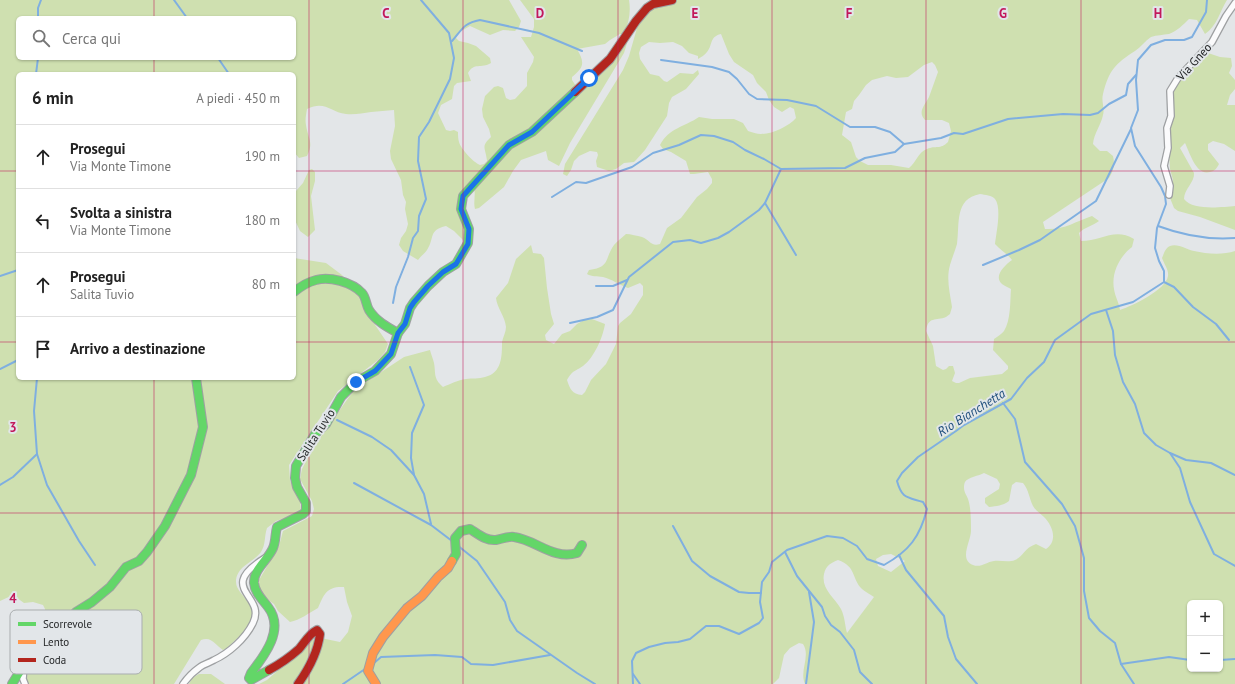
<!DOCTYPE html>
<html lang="it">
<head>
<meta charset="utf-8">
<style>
  body { margin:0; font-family:"PT Sans",sans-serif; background:#f6f6f6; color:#222 }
  .controls { position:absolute; right:12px; bottom:12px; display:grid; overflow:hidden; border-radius:6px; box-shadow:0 1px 3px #0004 }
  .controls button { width:36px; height:36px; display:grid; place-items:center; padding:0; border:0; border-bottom:1px solid #e0e0e0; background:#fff; color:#222; font:20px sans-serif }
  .stop { position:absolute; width:12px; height:12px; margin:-9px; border:3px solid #1a73e8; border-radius:50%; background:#fff }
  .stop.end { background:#1a73e8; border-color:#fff; box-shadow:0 1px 4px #0008 }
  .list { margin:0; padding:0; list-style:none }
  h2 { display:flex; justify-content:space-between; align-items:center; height:52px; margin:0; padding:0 16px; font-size:17px }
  h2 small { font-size:13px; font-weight:400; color:#767676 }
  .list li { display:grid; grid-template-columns:26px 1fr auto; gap:12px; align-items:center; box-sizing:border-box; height:64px; padding:0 16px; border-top:1px solid #e0e0e0 }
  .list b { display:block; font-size:15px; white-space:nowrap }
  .list p { margin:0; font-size:13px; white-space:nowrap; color:#767676 }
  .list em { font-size:13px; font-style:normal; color:#767676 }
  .icon { flex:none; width:22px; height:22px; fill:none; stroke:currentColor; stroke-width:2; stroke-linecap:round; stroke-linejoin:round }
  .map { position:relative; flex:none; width:1235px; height:684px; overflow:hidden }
  .search { position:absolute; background:#fff; box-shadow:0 1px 3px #0004; left:16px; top:16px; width:280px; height:44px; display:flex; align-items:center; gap:10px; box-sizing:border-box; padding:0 14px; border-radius:6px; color:#767676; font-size:15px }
  .panel { position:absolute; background:#fff; box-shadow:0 1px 3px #0004; left:16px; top:72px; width:280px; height:308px; border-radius:6px }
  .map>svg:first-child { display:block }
  .green { fill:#cfe0b0; fill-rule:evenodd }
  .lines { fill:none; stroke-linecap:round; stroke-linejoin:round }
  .stream { stroke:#7fafe0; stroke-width:2 }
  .street-casing { stroke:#9ea0a2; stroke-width:8 }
  .fast-casing { stroke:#9ea0a2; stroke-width:10 }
  .slow-casing { stroke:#9ea0a2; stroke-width:10 }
  .jam-casing { stroke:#9ea0a2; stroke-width:10 }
  .street { stroke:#fbfbfc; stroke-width:5.5 }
  .fast { stroke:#63d668; stroke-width:8 }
  .slow { stroke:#ff974d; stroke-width:8 }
  .jam { stroke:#b3261e; stroke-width:8 }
  .route { stroke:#1a73e8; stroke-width:5 }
  .grid { fill:none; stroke:#c2185b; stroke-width:1; stroke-opacity:0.55 }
  .labels { text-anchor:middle; stroke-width:4; stroke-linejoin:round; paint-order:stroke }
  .street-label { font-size:12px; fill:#252728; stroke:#e2e6e9 }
  .water-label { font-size:13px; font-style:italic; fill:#1f4e7c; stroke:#e2e6e9 }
  .key { fill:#e2e6e9; stroke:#a9adaf; stroke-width:1 }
  .key-label { font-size:11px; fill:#252728 }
  .grid-label { font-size:13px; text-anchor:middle; font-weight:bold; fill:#c2185b; stroke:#e2e6e9; stroke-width:4; stroke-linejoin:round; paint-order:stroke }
</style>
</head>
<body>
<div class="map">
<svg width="1235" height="684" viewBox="0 0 1235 684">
  <rect width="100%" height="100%" fill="#e3e6e8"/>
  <!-- green -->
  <g class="green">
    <path d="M0 0H509L521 21 519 27 515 31 503 30 490 35 470 26 458 33 456 38 459 41 468 43 476 46 490 58 491 63C481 69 474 62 468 73L471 81 457 83 454 86 452 99 441 105 438 113 446 130 450 131 454 130 458 132C458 135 458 139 459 142 461 149 473 162 480 165L484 164 487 161C486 148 480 147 491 137L489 129 483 117 482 109 485 96 494 87 498 86 503 88 506 98 510 100 515 99 527 86V73L533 62 534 57 521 37H531L534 27V19L520 0H629C631 12 629 23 624 34L628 40 624 53 570 143 559 166 548 160 546 151 521 160 513 171 504 187 479 208 475 209C473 202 476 195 474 188L467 195 464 203V211L472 226V240L464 241 454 231 446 226C428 230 435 238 427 250 425 253 421 256 418 260L403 251 399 245 401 238 406 231 408 224 405 209 406 202 403 195 401 180 391 159 390 151 395 126 394 110C386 111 379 111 371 112 363 113 355 115 346 114 330 112 325 100 307 109 306 115 305 120 306 125 308 139 314 142 307 156L299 158 294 152V74H18V378H294V258L326 263 342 275 359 295 367 313 388 344 385 352 378 360 338 391 289 465 290 481 300 500 301 511 297 514 276 521 267 528C264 537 266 544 261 552 254 562 236 566 236 582 236 590 245 597 249 603 251 607 252 612 254 617L248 628 227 648 223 650C215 645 212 636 201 640L174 684H27C27 678 27 671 30 666 39 649 67 641 74 627 75 623 74 621 73 618L69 615C60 618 55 625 46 619L45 609 43 605 33 602 24 603 13 595 0 601ZM18 18H294V58H18ZM620 34H623L604 61 576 86 572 80V77C584 67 585 63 577 49L605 44 610 40Z"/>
    <path d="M662 0H1227C1220 11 1217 26 1205 34L1197 20 1189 19C1183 25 1177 31 1169 34 1163 35 1157 35 1151 37 1145 41 1141 47 1135 51 1115 64 1109 70 1103 94 1101 102 1105 108 1103 115 1101 125 1094 133 1093 144L1100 151H1107L1113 156C1115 165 1114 170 1109 178L1043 222 1045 229C1065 230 1074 222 1092 216L1099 221C1092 226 1085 227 1079 233L1081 241C1101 241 1115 227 1134 239L1132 247C1120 256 1111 273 1114 289 1115 297 1119 302 1120 310 1132 306 1166 290 1168 276 1169 270 1164 264 1162 258 1164 254 1165 248 1170 246 1178 243 1187 250 1194 251 1207 254 1223 255 1235 251V684H805C799 671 811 656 803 644L799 643 790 648 784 655 779 678 773 684H259L267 680 316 637 340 642 348 632 352 616 347 602 344 587C327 586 324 594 318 608 309 613 300 620 290 622L278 611 274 604 261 595 257 588 259 580 279 546 283 531 312 516 314 509 312 501 300 479 302 469 313 448 339 411 354 390 404 357 430 350C431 354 433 359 434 363 436 374 433 378 443 387 450 384 458 380 466 379 472 378 479 379 485 377 502 373 502 356 502 342 503 337 506 332 506 327 505 316 497 308 496 298L508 283 516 259 531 245 533 253 541 254 544 258 547 288 551 314 554 324 545 335 546 340 554 344 562 334 570 331 577 324 584 320 592 319 605 324C603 337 594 358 583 366 574 372 573 370 567 380 570 389 572 394 582 395L585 392 591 380 606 364 616 344 618 326 620 323 631 314 636 306 643 295V286L640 283 628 288C619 285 612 279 603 277 597 276 592 277 587 274L589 270C611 267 604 259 614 245 617 241 622 238 626 234 631 234 637 236 642 237 650 240 651 247 660 244L667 228 681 218 697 197 707 189 712 183V179L708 172 694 174H690L686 161 671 152 663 149 660 145C669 128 684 127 699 117L712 119H734L743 123 748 131C752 132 757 134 761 134 773 134 789 126 796 118L794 109 790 107 782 112 774 107 769 100 766 92 757 83 753 75 734 62 729 54 721 34C709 37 713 45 707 52 705 55 701 57 698 59V56L689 53 682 46 673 42 660 43 649 42 641 47 639 53 640 59 650 74 659 76 664 81 667 82 680 73 693 74 698 70 699 74 686 89 672 97 669 103 667 116 645 150 636 160 634 162 624 163 616 169 609 171 597 167 596 161 598 155 597 152 590 151 579 156 574 161 571 170 567 176 563 174 565 164 623 70 629 56 639 21 647 13 659 6ZM932 62 935 65 938 72C935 80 932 89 929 97 925 105 917 112 925 120H942L949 123 951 131 948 142C940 150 936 145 927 149 918 152 916 163 909 168L891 165H868L860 161 856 157 851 142 842 135 846 112 852 109 854 101 859 95 866 85 872 80 887 76 896 78 908 77 924 65ZM980 194C985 195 992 195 995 199 1002 208 996 234 995 244 1001 251 1007 253 1012 260 1005 265 993 276 1002 284 1004 286 1008 287 1011 289 1010 301 1011 320 1004 331 1002 334 998 336 994 339L993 350 1008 366V369L1002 374 970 378 959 383H956L952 381 955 373 953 366H949L946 369 943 370 936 366 933 346 926 331C928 316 936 321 946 317L950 314 952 307C950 293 946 279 950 265 952 258 955 251 957 244 960 224 954 199 980 194ZM984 473 997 479 1000 484 999 489 985 498V503L989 507C997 506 1002 506 1009 501L1012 485 1016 482 1023 483C1029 490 1029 498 1033 506 1036 511 1040 513 1044 517 1053 526 1058 541 1046 549L1036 544C1024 548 1023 557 1015 560 1008 563 1001 560 994 561 986 562 981 568 973 565 958 559 972 540 971 529 971 520 971 508 968 499 967 496 964 492 964 488 964 486 964 484 965 482 968 477 979 476 984 473ZM891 554 905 561 891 572 878 566 876 559 883 555ZM838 560C857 567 851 578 862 589 865 592 870 594 874 597L847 633C845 626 845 617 841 609 834 597 821 589 824 574 826 565 831 563 838 560ZM1190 603H1220V669H1190Z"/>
    <path d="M1208 53 1220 57 1231 58 1232 66 1229 73 1235 80V89L1230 95 1227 105H1235V151L1224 144 1213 141 1208 144V150L1219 164C1217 168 1215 171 1210 172 1196 176 1190 153 1185 143L1180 148 1194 173C1195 182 1184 189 1184 199 1193 211 1222 207 1235 206V230L1200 217 1178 211 1174 208 1170 198 1173 180 1170 169 1169 151 1172 93C1177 79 1196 60 1208 53Z"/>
    <path d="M312 169 315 172V181L311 196 315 230 308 237 300 231 294 218V196L296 191 303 183 309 170Z"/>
    <path d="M199 674H211L225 684H189L192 678Z"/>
  </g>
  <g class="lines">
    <!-- stream -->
    <g class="stream">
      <path d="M174 0 187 18"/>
      <path d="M38 18V8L41 0"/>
      <path d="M452 41C462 30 463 23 480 20L539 33 582 51"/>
      <path d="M218 58 229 74"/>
      <path d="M661 60 712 67 729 72 737 79 749 94 757 99 787 100 816 106 850 127H875L890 132 904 144"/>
      <path d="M36 74 38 58"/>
      <path d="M552 197 576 182 586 183 632 167 653 153 679 145 701 135 714 136 733 142 745 150 764 159 781 169 845 168 865 158 895 152 904 144 941 138 954 133 963 134 1008 119 1063 114 1090 115 1098 113 1109 104 1126 95 1128 84 1136 75"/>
      <path d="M765 203 796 255"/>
      <path d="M1158 226C1182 235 1209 240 1235 238"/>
      <path d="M983 265 1019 250 1040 240 1096 201 1131 129"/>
      <path d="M0 276 18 270"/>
      <path d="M1164 282 1174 287 1193 307 1216 324 1229 340"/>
      <path d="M596 286H613L627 280"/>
      <path d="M393 303 396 287 408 257 413 238 418 231 419 216 426 199 418 161 419 137 429 122 450 79 454 58 449 33 421 0"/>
      <path d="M1106 310 1113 331 1115 355 1123 382 1135 404 1144 433 1156 445 1170 453 1186 460 1211 463 1235 475"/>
      <path d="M570 323 597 317 613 310 629 277 673 242 690 240 701 243 718 238 729 232 759 210 765 203 781 169"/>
      <path d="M410 367 424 405 412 433 411 458 414 475"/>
      <path d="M0 369 18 360"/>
      <path d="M37 378 34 411 37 454 47 485 79 541 95 565"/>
      <path d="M1003 403 1015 419 1025 462 1062 504 1075 526 1084 558V591L1089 618 1100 631 1115 643 1121 664 1134 684"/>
      <path d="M337 420 372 437 391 450 414 475 424 494 431 524"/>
      <path d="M1170 453 1180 468 1190 502 1214 554 1235 566"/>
      <path d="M354 483 431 525 452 541"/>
      <path d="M0 485 13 477 37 454"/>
      <path d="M673 526 692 561 710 576 739 592 749 593H761"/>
      <path d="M457 545 477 561 505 602 510 620 517 631 577 673 595 684"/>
      <path d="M785 552 797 576 822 607 825 616 831 625 840 632 854 650 860 672 872 684"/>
      <path d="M899 555 906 570 944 616 948 637 956 659 977 684"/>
      <path d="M1220 660 1235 659"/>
      <path d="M374 663 381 657 435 655 462 657 471 664 493 665 550 655"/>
      <path d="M1121 664 1169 657 1190 660"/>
      <path d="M633 674 640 684"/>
      <path d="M343 684 365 669"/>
      <path d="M633 684 632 661 636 653 649 647 665 643 678 642 690 639 706 626H719L739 634 759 623 763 618 760 602 762 582 769 572 772 562 787 550 827 536 843 538 857 546 867 559 884 565C909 551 920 537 927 509L923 502C907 497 902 499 897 481L902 473 918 457 956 431 964 425 1011 399 1027 378 1044 362 1055 340 1091 314 1133 302 1164 282V271L1159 261 1155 248 1157 228 1166 204 1165 196 1161 187 1135 146 1131 128 1138 110 1136 80 1138 60 1151 45 1165 40H1184L1192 37 1206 12 1207 0"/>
      <path d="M806 684 814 622 809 592"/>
    </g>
    <!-- street casing -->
    <g class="street-casing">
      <g id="street">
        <path d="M1169 195 1170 186 1164 166 1168 148 1167 128 1171 116 1170 91 1178 78 1212 42 1226 16 1235 3"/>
        <path d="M24 666 23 679 25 684"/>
        <path d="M183 684C188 677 193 672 200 667 204 664 209 663 214 660 229 653 245 639 253 623 267 595 215 589 265 558"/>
      </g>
    </g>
    <!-- fast casing -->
    <g class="fast-casing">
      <g id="fast">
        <path d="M294 292C300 287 308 282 316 280 329 276 352 282 362 293 366 297 366 305 369 310 376 321 387 327 398 333L405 324 410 308 414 302 428 286 443 272 456 264 468 243 469 229 461 209 463 196 509 145 532 132 575 92"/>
        <path d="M452 561 456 554 455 538 461 531 470 529C478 534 486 541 496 540 502 539 508 536 514 537 536 540 553 560 577 553L582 545"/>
        <path d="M269 670 251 680 249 678 251 673C265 655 285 629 268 607 262 599 255 593 254 583 253 570 268 560 273 548 276 541 275 534 277 527L303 514 306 511V503L297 487 295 478 296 466 315 434 326 424 341 397 356 382 375 371 391 354 398 333"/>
        <path d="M12 684 24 665 76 612 92 602 110 587 126 567 139 561 147 552 165 526 191 475 203 427 196 378"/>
      </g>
    </g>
    <!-- slow casing -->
    <g class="slow-casing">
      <path id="slow" d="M376 684 368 671 373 653 383 637 407 608 422 596 438 577 448 568 452 561"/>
    </g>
    <!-- jam casing -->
    <g class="jam-casing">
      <g id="jam">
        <path d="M575 92 610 59 636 21 647 8 653 4 672 0"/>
        <path d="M269 670C280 664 290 657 299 649 305 642 309 634 317 630L320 634C318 651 308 670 298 684"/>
      </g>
    </g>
    <!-- street -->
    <use href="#street" class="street"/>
    <!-- fast -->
    <use href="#fast" class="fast"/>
    <!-- slow -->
    <use href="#slow" class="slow"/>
    <!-- jam -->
    <use href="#jam" class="jam"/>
  </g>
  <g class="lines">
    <!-- route -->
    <path class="route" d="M356 382 375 371 391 354 398 333 405 324 410 308 414 302 428 286 443 272 456 264 468 244 469 229 461 209 463 196 509 145 532 132 589 78"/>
  </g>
  <!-- grid -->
  <path class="grid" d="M154 0V18M309 0V684M463 0V684M618 0V684M772 0V684M926 0V684M1081 0V684M154 58V74M0 171H18M294 171H1235M0 342H18M294 342H1235M154 378V684M0 513H1235"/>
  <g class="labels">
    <!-- street labels -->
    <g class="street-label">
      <text transform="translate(1194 62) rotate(-48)" y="4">Via Gneo</text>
      <text transform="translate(316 435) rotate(-57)" y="4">Salita Tuvio</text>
    </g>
    <!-- water labels -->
    <g class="water-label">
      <text transform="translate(971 412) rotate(-32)" y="5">Rio Bianchetta</text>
    </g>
  </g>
  <!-- legend -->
  <rect x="10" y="610" width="132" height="64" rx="6" class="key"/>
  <rect x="18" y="622" width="18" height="4" fill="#63d668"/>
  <rect x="18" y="640" width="18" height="4" fill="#ff974d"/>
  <rect x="18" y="658" width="18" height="4" fill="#b3261e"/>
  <g class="key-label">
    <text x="43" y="628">Scorrevole</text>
    <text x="43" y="646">Lento</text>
    <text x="43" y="664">Coda</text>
  </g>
  <g class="grid-label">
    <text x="386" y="18">C</text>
    <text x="540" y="18">D</text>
    <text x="695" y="18">E</text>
    <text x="849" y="18">F</text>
    <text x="1003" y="18">G</text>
    <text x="1158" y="18">H</text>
    <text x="13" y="432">3</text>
    <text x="13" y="603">4</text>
  </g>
</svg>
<div class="controls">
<button>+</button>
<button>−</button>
</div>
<div class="stop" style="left:589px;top:78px"></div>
<div class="stop end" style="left:356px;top:382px"></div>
<div class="search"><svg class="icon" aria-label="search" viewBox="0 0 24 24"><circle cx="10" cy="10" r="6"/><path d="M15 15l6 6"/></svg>Cerca qui</div>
<section class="panel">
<h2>6 min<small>A piedi · 450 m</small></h2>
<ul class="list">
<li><svg class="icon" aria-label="ahead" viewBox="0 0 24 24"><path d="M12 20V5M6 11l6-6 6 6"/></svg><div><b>Prosegui</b><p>Via Monte Timone</p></div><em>190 m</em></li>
<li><svg class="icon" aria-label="left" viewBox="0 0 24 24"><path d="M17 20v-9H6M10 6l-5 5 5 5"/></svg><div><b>Svolta a sinistra</b><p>Via Monte Timone</p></div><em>180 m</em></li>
<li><svg class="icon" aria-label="ahead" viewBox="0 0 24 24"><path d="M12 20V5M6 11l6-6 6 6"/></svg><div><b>Prosegui</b><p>Salita Tuvio</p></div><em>80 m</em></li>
<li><svg class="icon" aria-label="arrive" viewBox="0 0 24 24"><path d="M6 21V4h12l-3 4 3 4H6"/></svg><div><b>Arrivo a destinazione</b></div></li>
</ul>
</section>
</div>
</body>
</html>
